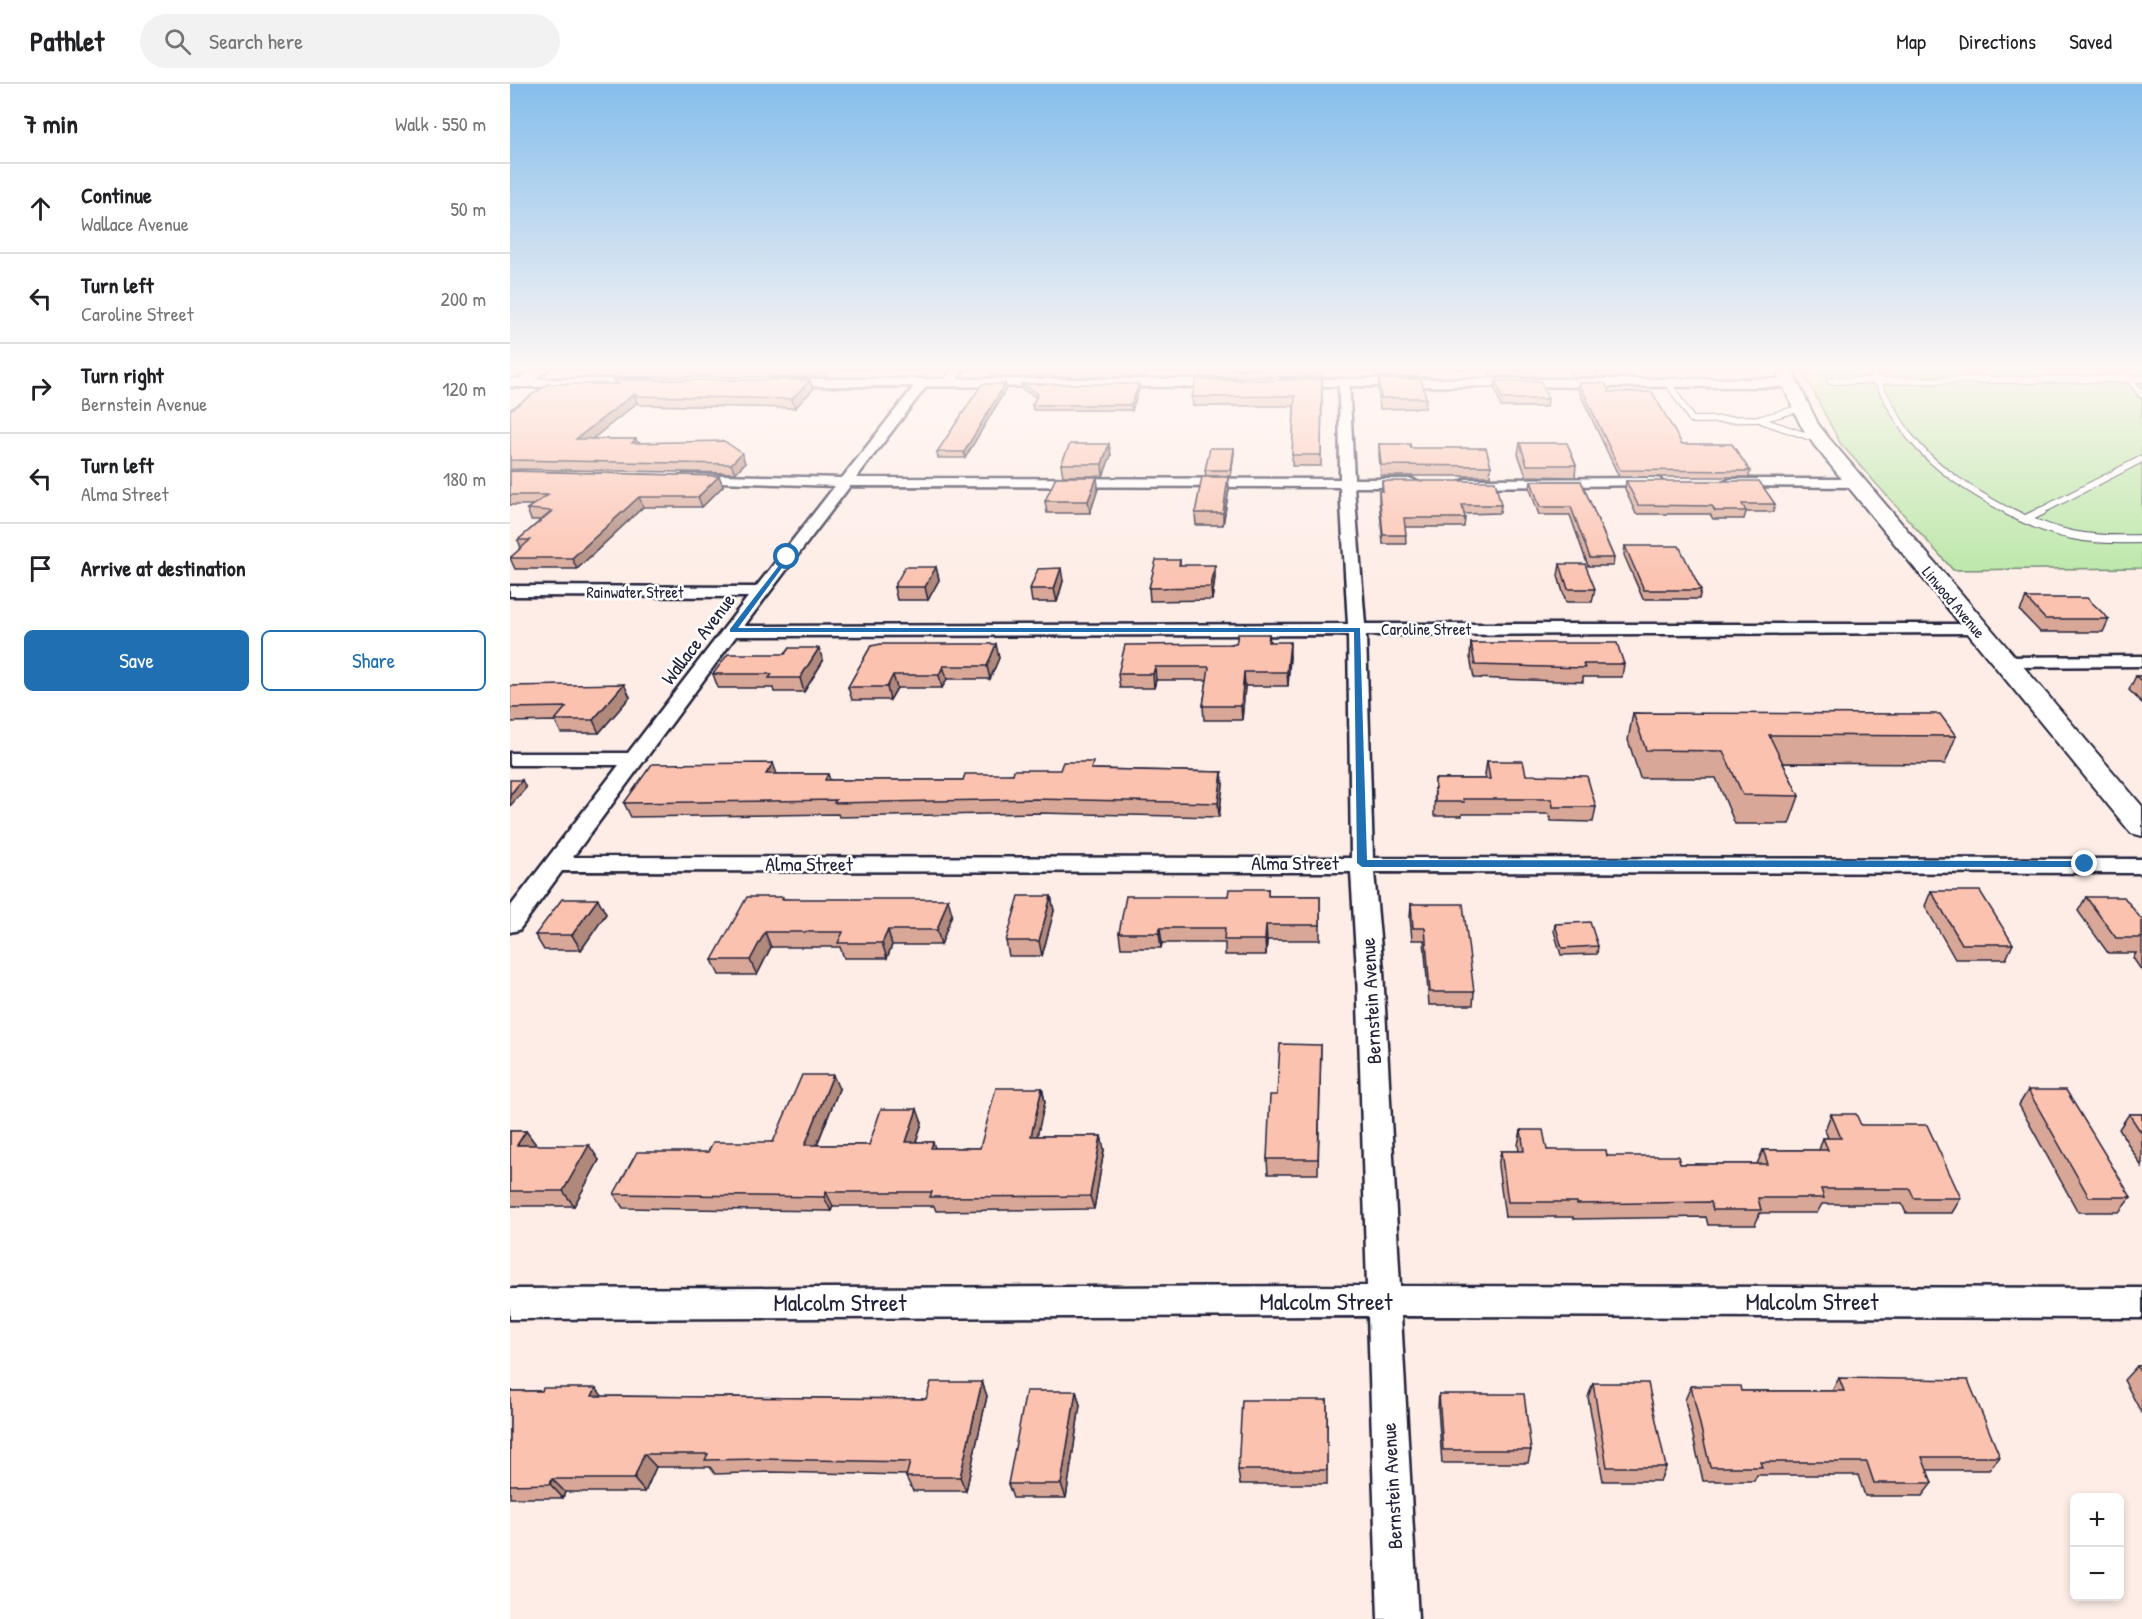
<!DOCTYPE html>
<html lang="en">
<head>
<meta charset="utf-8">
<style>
  body { margin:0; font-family:"Patrick Hand",sans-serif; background:#f2f2f2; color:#202124 }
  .controls { position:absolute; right:18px; bottom:18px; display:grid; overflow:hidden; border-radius:9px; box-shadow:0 3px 9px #0003 }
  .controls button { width:54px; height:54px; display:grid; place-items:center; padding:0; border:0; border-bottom:2px solid #e0e0e0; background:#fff; color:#202124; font:30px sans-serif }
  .stop { position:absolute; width:18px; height:18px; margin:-14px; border:4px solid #1f6fb2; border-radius:50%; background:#fff }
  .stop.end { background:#1f6fb2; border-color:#fff; box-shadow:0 2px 6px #0008 }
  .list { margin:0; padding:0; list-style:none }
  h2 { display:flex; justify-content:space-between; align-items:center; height:78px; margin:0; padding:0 24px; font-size:26px }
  h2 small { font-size:20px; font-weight:400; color:#757577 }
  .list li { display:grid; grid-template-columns:39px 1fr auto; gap:18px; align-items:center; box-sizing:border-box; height:90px; padding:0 24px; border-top:2px solid #e0e0e0 }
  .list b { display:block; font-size:22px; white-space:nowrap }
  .list p { margin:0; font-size:20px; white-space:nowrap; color:#757577 }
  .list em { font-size:20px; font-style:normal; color:#757577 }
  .actions { display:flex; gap:12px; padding:18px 24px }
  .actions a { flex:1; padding:14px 0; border:2px solid #1f6fb2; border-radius:9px; text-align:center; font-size:21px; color:#1f6fb2 }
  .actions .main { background:#1f6fb2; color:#fff }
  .icon { flex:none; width:33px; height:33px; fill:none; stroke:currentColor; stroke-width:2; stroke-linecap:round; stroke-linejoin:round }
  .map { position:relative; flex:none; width:1632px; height:1535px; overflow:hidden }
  header { display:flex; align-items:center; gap:36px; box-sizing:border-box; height:84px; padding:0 30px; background:#fff; border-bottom:2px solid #e0e0e0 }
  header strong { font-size:28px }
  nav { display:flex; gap:33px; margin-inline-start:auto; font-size:21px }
  .search { width:420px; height:54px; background:#f2f2f2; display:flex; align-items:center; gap:15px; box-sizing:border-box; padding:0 21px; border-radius:33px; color:#757577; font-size:22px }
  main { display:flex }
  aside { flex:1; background:#fff }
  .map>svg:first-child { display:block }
  .green { fill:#b9e7a6; stroke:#6e8470; stroke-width:1.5 }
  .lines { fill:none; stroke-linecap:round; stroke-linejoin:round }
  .service-far1-casing { stroke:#22223b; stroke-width:8 }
  .service-casing { stroke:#22223b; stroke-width:10 }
  .minor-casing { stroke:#22223b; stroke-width:5 }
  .tertiary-casing { stroke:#22223b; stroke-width:5 }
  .secondary-casing { stroke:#22223b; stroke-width:4 }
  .service-far1 { stroke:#fff; stroke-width:6 }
  .service { stroke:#fff; stroke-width:8 }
  .minor { fill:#fff; fill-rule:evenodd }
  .tertiary { fill:#fff; fill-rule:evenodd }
  .secondary { fill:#fff; fill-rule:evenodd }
  .wall { fill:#d8a797; stroke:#22223b; stroke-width:1.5 }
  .shaded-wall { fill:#b0887b; stroke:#22223b; stroke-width:1.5 }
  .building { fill:#fbc2b0; stroke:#22223b; stroke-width:1.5 }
  .route { fill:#1f6fb2 }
  .labels { text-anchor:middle; stroke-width:5; stroke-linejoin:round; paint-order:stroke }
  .far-street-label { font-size:16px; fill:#22223b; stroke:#fff }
  .street-label { font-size:20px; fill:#22223b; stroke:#fff }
  .near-street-label { font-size:24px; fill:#22223b; stroke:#fff }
</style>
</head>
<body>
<header>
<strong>Pathlet</strong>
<div class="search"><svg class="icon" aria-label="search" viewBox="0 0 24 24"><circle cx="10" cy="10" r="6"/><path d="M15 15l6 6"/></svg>Search here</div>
<nav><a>Map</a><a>Directions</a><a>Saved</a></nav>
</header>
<main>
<aside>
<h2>7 min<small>Walk · 550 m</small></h2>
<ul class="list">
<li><svg class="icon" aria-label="ahead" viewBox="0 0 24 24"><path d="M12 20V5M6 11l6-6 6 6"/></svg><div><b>Continue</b><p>Wallace Avenue</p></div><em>50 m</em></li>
<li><svg class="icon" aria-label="left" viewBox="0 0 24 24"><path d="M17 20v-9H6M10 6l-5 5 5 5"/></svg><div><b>Turn left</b><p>Caroline Street</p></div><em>200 m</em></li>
<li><svg class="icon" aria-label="right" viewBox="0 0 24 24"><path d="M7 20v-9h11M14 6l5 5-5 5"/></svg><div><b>Turn right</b><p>Bernstein Avenue</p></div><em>120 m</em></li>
<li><svg class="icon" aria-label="left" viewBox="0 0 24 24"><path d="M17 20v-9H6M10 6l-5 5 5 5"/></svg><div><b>Turn left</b><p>Alma Street</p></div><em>180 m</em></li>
<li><svg class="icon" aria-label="arrive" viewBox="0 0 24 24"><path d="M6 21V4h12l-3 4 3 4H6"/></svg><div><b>Arrive at destination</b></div></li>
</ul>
<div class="actions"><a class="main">Save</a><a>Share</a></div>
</aside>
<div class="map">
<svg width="1632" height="1535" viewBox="0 0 1632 1535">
  <rect width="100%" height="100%" fill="#feede7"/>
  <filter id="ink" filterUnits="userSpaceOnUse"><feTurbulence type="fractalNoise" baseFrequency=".0167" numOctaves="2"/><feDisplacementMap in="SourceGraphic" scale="12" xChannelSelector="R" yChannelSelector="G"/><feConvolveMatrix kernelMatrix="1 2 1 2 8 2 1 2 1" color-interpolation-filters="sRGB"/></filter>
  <g filter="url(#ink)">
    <!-- green -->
    <path class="green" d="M1291 284H1632V484L1443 486 1330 359Z"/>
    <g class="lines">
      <!-- service-far1 casing -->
      <g class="service-far1-casing">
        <g id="service-far1">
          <path d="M1360 284C1373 307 1384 331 1400 353 1426 386 1464 409 1500 428"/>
          <path d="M1605 284 1619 295 1632 311"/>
          <path d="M1320 297 1632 295"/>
          <path d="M1159 300 1182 336 1251 335 1291 324"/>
          <path d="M1253 337 1309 356"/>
          <path d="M1529 428 1632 375"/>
        </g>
      </g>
      <!-- service casing -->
      <g class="service-casing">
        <g id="service">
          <path d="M1498 427C1546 452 1578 457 1632 455"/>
          <path d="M1516 435 1532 427"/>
        </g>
      </g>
      <!-- minor casing -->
      <g class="minor-casing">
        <g id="minor">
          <path d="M26 284H40L15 302H7V296Z"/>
          <path d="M443 284H455L442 302H434L432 299Z"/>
          <path d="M413 295 419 299 346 394 830 395 829 299 831 296H839L844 395H902L909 399 902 403H844L855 540H1472L1475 544 1472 548 1466 549 856 551 863 774 1632 775V789L864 788 873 887 890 1202 1632 1204V1234L891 1232 908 1535H868L858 1232 0 1235V1205L857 1202 847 887 841 788 52 787 9 846 0 848V823L109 681H0V669H118L238 513 0 512V502L246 503 325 402 179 397 174 396 172 393 174 390 332 394 409 296ZM340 402 830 403 838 540 234 542ZM838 551 841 774 63 773 226 552Z"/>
          <path d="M1145 394 1150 395 1152 398 1150 401 956 403 949 399 956 395Z"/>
          <path d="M1220 395H1345L1352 399 1345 403 1215 402 1213 399Z"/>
          <path d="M1632 572V582L1494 583 1488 582 1485 578 1488 574 1494 573Z"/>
        </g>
      </g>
      <!-- tertiary casing -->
      <g class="tertiary-casing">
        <g id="tertiary">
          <path d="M0 295H141L148 299 141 303H0Z"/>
          <path d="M263 295H723L730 299 723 303 258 302 256 299Z"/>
          <path d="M776 295H1279L1286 299 1279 303 771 302 769 299 771 296Z"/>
        </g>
      </g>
      <!-- secondary casing -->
      <g class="secondary-casing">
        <path id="secondary" d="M1265 284H1281L1308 340 1318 353 1632 722V752L1621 749 1304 361 1290 340Z"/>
      </g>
      <!-- service-far1 -->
      <use href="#service-far1" class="service-far1"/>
      <!-- service -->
      <use href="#service" class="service"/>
      <!-- minor -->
      <use href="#minor" class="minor"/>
      <!-- tertiary -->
      <use href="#tertiary" class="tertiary"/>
      <!-- secondary -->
      <use href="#secondary" class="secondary"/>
    </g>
    <!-- wall -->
    <g class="wall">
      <path d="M72 284H441L439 285 321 286 315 293H86Z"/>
      <path d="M456 284H649V285H636L633 293H481L479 286 457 285Z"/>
      <path d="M690 284H822H812V293H690Z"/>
      <path d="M866 284H1025L1026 286 1025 293H981L979 286 974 285 908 286V293H867Z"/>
      <path d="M1058 284H1088L1089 286 1088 293H1062Z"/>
      <path d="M869 295 916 314 915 324 870 325 868 305Z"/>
      <path d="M103 296H300L303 305 285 324 130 321 127 319 82 355H126L127 358 235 379 225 389 0 385V326L104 300Z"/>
      <path d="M812 296 811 382H782L784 322H683L682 313Z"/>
      <path d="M986 297 1038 315 1037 323H991L985 305Z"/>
      <path d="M1069 299 1099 308 1172 360 1240 387 1239 393H1109L1068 305Z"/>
      <path d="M495 300 496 305 455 374H428L427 368Z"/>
      <path d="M511 300 629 305 622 326H523L522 321 526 313 512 305Z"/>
      <path d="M1010 359 1066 381 1065 393 1016 392 1008 370Z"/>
      <path d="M869 360 901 364 981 382 980 392H871L869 370Z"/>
      <path d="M724 364V369L721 392H696L695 386Z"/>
      <path d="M601 371 593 392H553L551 380Z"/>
      <path d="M0 387 209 392 213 402 192 423H133L67 485H5L0 474 11 464 8 456 31 436H21L17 425 23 421H0Z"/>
      <path d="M587 393 588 405 580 429H537L535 417Z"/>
      <path d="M718 393 719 405 713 441H686L685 429Z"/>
      <path d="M872 397 991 421 990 429 954 430 955 434 954 443H895L896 460H873L869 416V407H872Z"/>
      <path d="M1021 397H1071L1104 474 1103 482H1078L1060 431H1029L1020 405Z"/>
      <path d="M1116 397 1265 420 1263 428H1236L1234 435H1203L1200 430H1126L1115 405Z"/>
      <path d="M1115 462 1191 506 1189 515H1133L1114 471Z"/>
      <path d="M670 476V481L705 493 702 516 640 517 639 504Z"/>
      <path d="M1050 480 1085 505 1082 518H1056L1048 492Z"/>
      <path d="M426 483 429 496 418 516H387L384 503Z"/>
      <path d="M553 497 547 518H522L520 505Z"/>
      <path d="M1516 514 1599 535 1593 548H1530L1510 527Z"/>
      <path d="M759 550 760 558 780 572 778 602H735L732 636H694L693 622 697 596H646L644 604H610L608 590Z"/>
      <path d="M961 559 1114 580 1112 593H1073V598L964 594 960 573Z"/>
      <path d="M361 562 489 574 480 595H437L432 604H387L380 616H342L338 603Z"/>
      <path d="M313 577 294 608H264L263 604H208L203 590Z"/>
      <path d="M1626 592H1632V619L1619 606Z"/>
      <path d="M0 602 120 613 89 649H51L45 637 0 638Z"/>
      <path d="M1123 629 1446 652 1435 680 1273 679 1289 712 1279 740H1225L1206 694H1130L1118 656Z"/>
      <path d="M977 677 1016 691 1086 723 1083 738 1041 737 1039 730H952V732H924L925 695H976L975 691Z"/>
      <path d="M584 685 712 688 713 701 709 733 528 729 329 733 328 730 121 733 114 719 267 690H318L320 696H453L503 690Z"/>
      <path d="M758 805V812H810V856H757L756 871H715V859H652L651 864H611L609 849 718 812Z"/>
      <path d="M1421 807 1503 860 1496 875H1445L1415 822Z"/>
      <path d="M541 812 544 827 532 872H499L496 857Z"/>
      <path d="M1576 813 1632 836V887L1623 874 1626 869H1598L1568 827Z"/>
      <path d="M88 815 96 830 71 866H34L25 851Z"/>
      <path d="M274 815 442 830 431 861H382L377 874H334L330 863H261L247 891H209L202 876Z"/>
      <path d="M901 820 964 908 963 921H919L914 856H902L900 833Z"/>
      <path d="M1045 840 1088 862 1087 870 1051 871 1044 847Z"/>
      <path d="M811 961 808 1090H758L757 1075 767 1011Z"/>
      <path d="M532 1004 535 1018 527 1052H591L594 1066 584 1125 426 1127 424 1122H323L321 1127 113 1124 104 1110 198 1068 263 1058 329 1005 307 1061H359L412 1039 406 1058H423L425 1064H470Z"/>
      <path d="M1518 1006 1621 1113 1609 1128H1568L1509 1021Z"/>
      <path d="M1321 1030 1351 1041 1451 1114 1442 1129H1396L1392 1120H1312L1307 1129H1250L1245 1141H1198L1196 1133 1064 1135 1063 1133H995L988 1082 991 1067H1009L1008 1061 1011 1046 1037 1066 1170 1080H1247L1253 1066H1309L1313 1054H1318L1315 1046Z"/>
      <path d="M1619 1030H1632V1083L1609 1045Z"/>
      <path d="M0 1047H16L26 1061 89 1076 64 1122H0Z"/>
      <path d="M1627 1282H1632V1330L1614 1296Z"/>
      <path d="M1329 1294 1490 1373 1479 1386H1417L1422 1399 1412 1412H1355L1348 1391H1247L1244 1397H1193L1175 1316 1181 1302 1231 1307H1322Z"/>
      <path d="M472 1298 477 1312 456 1407H403L396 1393V1391L261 1388 205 1390 200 1383H146L135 1408H55L53 1414H0V1307H32L92 1312 416 1315Z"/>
      <path d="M1083 1299 1156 1383 1150 1397H1093L1078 1313Z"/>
      <path d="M566 1307 570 1321 556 1414H503L498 1400Z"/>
      <path d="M929 1310 1021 1366 1018 1379H932L928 1324Z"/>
      <path d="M817 1316V1400H730L728 1386Z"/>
    </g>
    <!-- shaded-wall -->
    <g class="shaded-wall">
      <path d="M312 284H321V286L315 293Z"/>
      <path d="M633 284H636L633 293Z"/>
      <path d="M300 296 303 305 285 324 282 315Z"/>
      <path d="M495 300 496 305 455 374 454 368Z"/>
      <path d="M629 300V305L622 326 621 321Z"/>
      <path d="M124 310 127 319 70 365 66 355Z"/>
      <path d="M599 360 601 371 593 392 592 380Z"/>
      <path d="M724 364V369L721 392V386Z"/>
      <path d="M232 369 235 379 225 389 221 380Z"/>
      <path d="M209 392 213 402 192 423 188 413Z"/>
      <path d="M587 393 588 405 580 429 578 417Z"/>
      <path d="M718 393 719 405 713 441V429Z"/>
      <path d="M129 413 133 423 67 485 62 474Z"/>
      <path d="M705 481V493L702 516 701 503Z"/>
      <path d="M426 483 429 496 418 516 415 503Z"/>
      <path d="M551 484 553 497 547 518 544 505Z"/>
      <path d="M780 558V572L778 602 777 588Z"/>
      <path d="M486 560 489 574 480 595 477 582Z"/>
      <path d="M309 564 313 577 294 608 290 594Z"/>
      <path d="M433 582 437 595 432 604 429 591Z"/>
      <path d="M645 583 646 596 644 604 643 590Z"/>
      <path d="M734 588 735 602 732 636 731 622Z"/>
      <path d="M383 591 387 604 380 616 377 603Z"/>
      <path d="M114 600 120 613 89 649 83 636Z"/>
      <path d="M263 679 268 693 256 690Z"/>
      <path d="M712 688 713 701 709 733 708 719Z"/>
      <path d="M12 696 16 704 0 722V711Z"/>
      <path d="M541 812 544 827 532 872 529 857Z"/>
      <path d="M88 815 96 830 71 866 62 851Z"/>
      <path d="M438 815 442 830 431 861 427 846Z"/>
      <path d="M756 841 757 856 756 871 755 856Z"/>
      <path d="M650 844 652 859 651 864 649 849Z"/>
      <path d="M378 846 382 861 377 874 372 859Z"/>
      <path d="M255 848 261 863 247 891 240 876Z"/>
      <path d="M323 991 329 1005 301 1075 295 1061Z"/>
      <path d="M532 1004 535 1018 524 1066 521 1052Z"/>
      <path d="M407 1025 412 1039 401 1072 396 1058Z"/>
      <path d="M16 1047 27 1062 7 1061Z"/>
      <path d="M591 1052 594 1066 584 1125 580 1112Z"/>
      <path d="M79 1061 89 1076 64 1122 53 1107Z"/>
      <path d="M316 1108 323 1122 321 1127 314 1113Z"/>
      <path d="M472 1298 477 1312 456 1407 450 1393Z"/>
      <path d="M86 1304 97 1318 82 1312Z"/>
      <path d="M566 1307 570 1321 556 1414 551 1400Z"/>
      <path d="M134 1370 146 1383 135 1408 124 1395Z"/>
      <path d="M42 1395 55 1408 53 1414 40 1400Z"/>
    </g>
    <!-- building -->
    <g class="building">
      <rect x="690" y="284" width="122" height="1"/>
      <rect x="867" y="284" width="41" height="2"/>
      <path d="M981 284H1025L1026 286H982Z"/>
      <path d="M1062 284H1088L1089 286H1063Z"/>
      <path d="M869 295H911L916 314H871Z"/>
      <path d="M103 296H300L282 315 127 312 124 310 66 355H126L122 359 214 357 232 369 221 380 0 376V326L38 300H109Z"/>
      <path d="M686 296H812L811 371H782L785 312 682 313Z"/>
      <path d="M986 297H1031L1038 315H992Z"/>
      <path d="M1069 299H1095L1099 308H1142L1172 360H1222L1240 387 1110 386Z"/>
      <path d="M472 300H495L454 368H427Z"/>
      <path d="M511 300H629L621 321H522L528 310Z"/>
      <path d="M1010 359H1057L1066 381H1017Z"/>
      <path d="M560 360H599L592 380H551Z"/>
      <path d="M869 360H900L901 364H976L981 382 871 381Z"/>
      <path d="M700 364H724L721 386H695Z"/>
      <path d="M0 387 209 392 188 413H129L62 474H0L20 456H8L42 427 17 425 38 411H0Z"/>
      <path d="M546 393H587L578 417H535Z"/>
      <path d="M692 393H718L713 429H685Z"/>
      <path d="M872 397H985L991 421H952L955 434H894L896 451H873L869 407H873Z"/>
      <path d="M1021 397H1071L1104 474H1080L1061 423H1030Z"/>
      <path d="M1116 397H1249L1265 420H1232L1236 427H1205L1202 422 1128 421Z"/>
      <path d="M1115 462H1169L1191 506H1134Z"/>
      <path d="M646 476H670L669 481H705L701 503 639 504Z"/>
      <path d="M1050 480H1075L1085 505H1058Z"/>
      <path d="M395 483H426L415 503H384Z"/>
      <path d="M551 484 544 505H520L528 485Z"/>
      <path d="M1516 514H1577L1599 535H1535Z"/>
      <path d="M728 550H759L758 558H780L777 588H734L731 622H693L699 583H645L643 590H608L615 561 726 560Z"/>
      <path d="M961 559H1107L1114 580H1073L1075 584 965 581Z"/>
      <path d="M371 560H486L477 582H433L429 591H383L377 603H338L361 562Z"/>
      <path d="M279 564H309L290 594H259L262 590H203L218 570H275Z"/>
      <path d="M1626 592H1632V598Z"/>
      <path d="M114 600 83 636H45L56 623 0 624V602Z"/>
      <path d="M1123 629 1430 630 1446 652 1259 651 1289 712 1233 711 1213 667 1136 666Z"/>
      <path d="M977 677H1013L1016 691 1077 692 1086 723H1043L1042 715H953L954 718H925V695H980Z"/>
      <path d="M553 678H583L581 685 712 688 708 719 525 715 324 719 326 716 114 719 142 680 263 679 256 690H318L315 696H453L455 690H503L504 686H550Z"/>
      <path d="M0 696H12L0 711Z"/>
      <path d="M719 805H758V812H810V841H756L755 856H714L715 844H650L649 849H609L616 812H718Z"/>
      <path d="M1421 807H1470L1503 860H1452Z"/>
      <path d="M509 812H541L529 857H496Z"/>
      <path d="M237 813H273L272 815H438L427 846H378L372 859H328L333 848H255L240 876H202Z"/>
      <path d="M1576 813H1614L1632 836V854H1606Z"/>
      <path d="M52 815H88L62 851H25Z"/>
      <path d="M901 820H953L964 908H920L915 844H903Z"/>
      <path d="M1080 838 1088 862 1052 864 1045 840Z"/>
      <path d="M770 960 811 961 808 1075H757L760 1011H767Z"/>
      <path d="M292 991H323L295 1061H359L371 1025H407L396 1058H423L421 1064H470L486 1004H532L521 1052H591L580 1112 420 1113 422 1108H316L314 1113 104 1110 127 1068H198L203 1058H263Z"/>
      <path d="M1518 1006H1556L1621 1113H1579Z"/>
      <path d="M1321 1030H1346L1351 1041H1417L1451 1114H1404L1400 1105H1311L1314 1114H1248L1251 1126H1203L1201 1118 1067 1120V1118H998L991 1067H1014L1011 1046H1033L1037 1066H1096L1097 1072H1168L1170 1080H1258L1253 1066H1318L1313 1054H1331Z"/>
      <path d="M1619 1030H1632V1050Z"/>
      <path d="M0 1047H16L7 1061H79L53 1107H0Z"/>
      <path d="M1627 1282H1632V1292Z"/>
      <path d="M1329 1294 1458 1296 1490 1373H1412L1422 1399H1364L1357 1378H1250L1252 1383H1200L1181 1302H1230L1231 1307H1334Z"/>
      <path d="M421 1298H472L450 1393H396L400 1378 252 1375 195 1376 198 1370H134L124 1395H42L40 1400 0 1401V1307H32L33 1304H86L82 1312 416 1315Z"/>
      <path d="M1083 1299H1138L1156 1383H1097Z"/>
      <path d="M516 1307H566L551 1400H498Z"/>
      <path d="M929 1310H1014L1021 1366H933Z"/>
      <path d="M732 1316H817V1386H728Z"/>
    </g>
  </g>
  <!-- sky -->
  <linearGradient id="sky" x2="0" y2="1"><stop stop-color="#85beec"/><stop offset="0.57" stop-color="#fff7f4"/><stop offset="1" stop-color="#fff7f4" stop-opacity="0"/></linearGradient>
  <rect width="1632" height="499" fill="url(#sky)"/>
  <!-- route -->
  <path class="route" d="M277 471 280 473 228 544H850L857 776 1575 777 1580 780 1575 783H852L847 779 844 548H220V545Z"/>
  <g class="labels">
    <!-- far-street labels -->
    <g class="far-street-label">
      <text x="125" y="514">Rainwater Street</text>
      <text transform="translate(1444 518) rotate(50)" y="6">Linwood Avenue</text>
      <text x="916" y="551">Caroline Street</text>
    </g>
    <!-- street labels -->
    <g class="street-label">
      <text transform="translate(188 555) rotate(-53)" y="7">Wallace Avenue</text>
      <text x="785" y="786">Alma Street</text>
      <text x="299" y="787">Alma Street</text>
      <text transform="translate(861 917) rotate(-93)" y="7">Bernstein Avenue</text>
      <text transform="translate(882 1402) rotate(-93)" y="7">Bernstein Avenue</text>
    </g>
    <!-- near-street labels -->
    <g class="near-street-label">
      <text x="816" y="1226">Malcolm Street</text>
      <text x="1302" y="1226">Malcolm Street</text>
      <text x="330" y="1227">Malcolm Street</text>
    </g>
  </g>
</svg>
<div class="controls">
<button>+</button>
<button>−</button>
</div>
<div class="stop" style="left:277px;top:473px"></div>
<div class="stop end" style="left:1575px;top:780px"></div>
</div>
</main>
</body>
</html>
